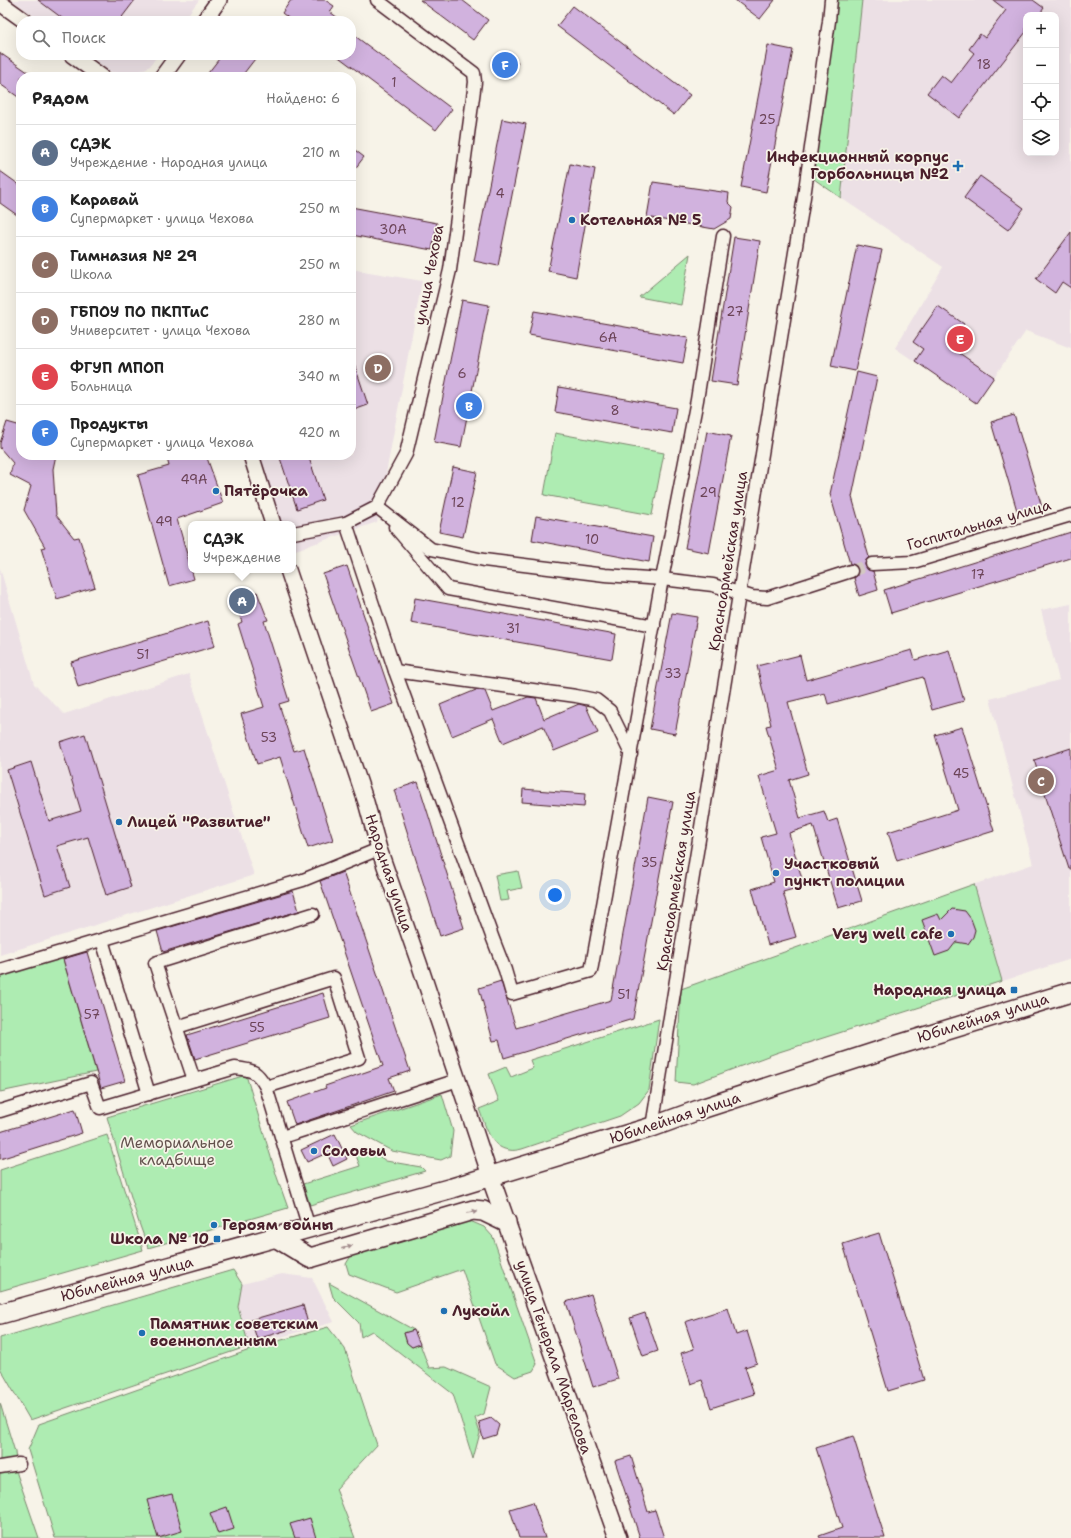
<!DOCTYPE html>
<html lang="ru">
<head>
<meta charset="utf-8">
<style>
  body { margin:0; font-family:"Shantell Sans",sans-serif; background:#f2f2f2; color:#222 }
  .controls { position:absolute; right:12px; top:12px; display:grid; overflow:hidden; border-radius:8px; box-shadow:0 4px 16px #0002 }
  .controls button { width:36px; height:36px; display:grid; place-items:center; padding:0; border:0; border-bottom:1px solid #e0e0e0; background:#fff; color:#222; font:20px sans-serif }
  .you { position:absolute; left:555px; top:895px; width:14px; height:14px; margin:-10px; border:3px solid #fff; border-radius:50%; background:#1a73e8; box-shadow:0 0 0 6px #1a73e833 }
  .badge { display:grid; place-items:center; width:26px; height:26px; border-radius:50%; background:#7c3aed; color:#fff; font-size:13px; font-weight:700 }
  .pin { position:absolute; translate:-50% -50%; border:2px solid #fff; box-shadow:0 1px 4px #0006 }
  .popup { position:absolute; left:188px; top:521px; width:108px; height:52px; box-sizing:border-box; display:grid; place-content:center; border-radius:8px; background:#fff; filter:drop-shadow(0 1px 3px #0005); font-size:13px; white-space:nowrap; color:#767676 }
  .popup b { font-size:15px; color:#222 }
  .popup::after { content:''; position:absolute; left:50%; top:100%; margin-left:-8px; border:8px solid transparent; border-top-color:#fff }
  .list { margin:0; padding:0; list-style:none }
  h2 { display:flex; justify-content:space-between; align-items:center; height:52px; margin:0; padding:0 16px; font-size:17px }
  h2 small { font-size:13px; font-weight:400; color:#767676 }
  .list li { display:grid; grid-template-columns:26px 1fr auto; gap:12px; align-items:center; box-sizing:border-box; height:56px; padding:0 16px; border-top:1px solid #e0e0e0 }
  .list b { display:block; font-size:15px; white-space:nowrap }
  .list p { margin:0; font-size:13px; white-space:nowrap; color:#767676 }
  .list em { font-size:13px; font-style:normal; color:#767676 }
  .icon { flex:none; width:22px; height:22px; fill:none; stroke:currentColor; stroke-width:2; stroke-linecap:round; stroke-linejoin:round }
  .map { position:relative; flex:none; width:1071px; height:1538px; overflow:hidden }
  .search { position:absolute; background:#fff; box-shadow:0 4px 16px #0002; left:16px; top:16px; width:340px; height:44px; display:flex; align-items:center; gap:10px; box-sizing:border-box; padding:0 14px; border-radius:16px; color:#767676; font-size:15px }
  .panel { position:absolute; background:#fff; box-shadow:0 4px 16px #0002; left:16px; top:72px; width:340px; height:388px; border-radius:16px }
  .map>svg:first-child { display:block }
  .built { fill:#ece0e5; fill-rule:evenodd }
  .green { fill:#aeecb2; stroke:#7c866e }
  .building { fill:#d1b2de; stroke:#4a1f2b }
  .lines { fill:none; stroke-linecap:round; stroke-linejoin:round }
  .minor-tunnel { stroke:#d4c9c2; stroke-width:12; stroke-dasharray:12 6; stroke-linecap:butt }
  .minor-casing { stroke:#4a1f2b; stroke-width:15 }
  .tertiary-casing { stroke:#4a1f2b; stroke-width:18 }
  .secondary-casing { stroke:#4a1f2b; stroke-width:20 }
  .primary-casing { stroke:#4a1f2b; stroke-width:22 }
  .minor { stroke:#f7f3e8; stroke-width:12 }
  .tertiary { stroke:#f7f3e8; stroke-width:15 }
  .secondary { stroke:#f7f3e8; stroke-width:17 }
  .primary { stroke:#f7f3e8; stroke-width:19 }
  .oneway { fill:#a0898a }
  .poi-dot { fill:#1f6fb2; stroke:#f7f3e8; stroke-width:1.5 }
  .labels { text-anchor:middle; stroke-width:3.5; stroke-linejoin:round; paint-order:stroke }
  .number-label { font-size:13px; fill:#6c4458 }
  .poi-label { font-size:15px; font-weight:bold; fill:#4a1f2b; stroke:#f7f3e8; text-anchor:start }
  .street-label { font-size:15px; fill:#4a1f2b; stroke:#f7f3e8 }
  .park-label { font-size:15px; fill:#63524d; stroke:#f7f3e8 }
</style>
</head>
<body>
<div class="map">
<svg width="1071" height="1538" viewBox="0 0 1071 1538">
  <rect width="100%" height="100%" fill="#f7f3e8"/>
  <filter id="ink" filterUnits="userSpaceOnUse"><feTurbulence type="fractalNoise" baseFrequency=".025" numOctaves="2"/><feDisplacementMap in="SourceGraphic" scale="8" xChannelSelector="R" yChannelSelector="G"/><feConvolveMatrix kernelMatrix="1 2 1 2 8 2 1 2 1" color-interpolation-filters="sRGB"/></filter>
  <g filter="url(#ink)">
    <!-- built -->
    <g class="built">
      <path d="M12 0H199L183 21H41Z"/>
      <path d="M862 0H1071V348L1026 331 976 403 895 348 943 267 841 198ZM1026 15H1056V153H1026Z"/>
      <path d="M88 55H158L150 66 133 75 111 72Z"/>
      <path d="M351 269 422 281 377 522 293 551V524H281L258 455H351Z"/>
      <path d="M0 568 34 684 64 714 189 674 254 875 0 955Z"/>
      <path d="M1071 604V959L935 1003 907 908 1033 864 990 699 1059 680 1041 610Z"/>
      <path d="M282 1274 312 1278 334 1322 249 1346 238 1307 242 1284Z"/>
    </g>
    <!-- green -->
    <g class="green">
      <path d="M834 0H862L841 198 814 179Z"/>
      <path d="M690 254 681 305 639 297Z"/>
      <path d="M555 433 664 453 652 515 544 495Z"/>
      <path d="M518 871 522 888 507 891 509 900 500 901 495 875Z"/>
      <path d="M974 884 1002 981 776 1053 693 1084 676 1082 681 989Z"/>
      <path d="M62 956 96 1072 0 1092V974Z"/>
      <path d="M659 1019 649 1090 639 1103 620 1116 522 1149C518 1150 513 1151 509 1150 490 1148 485 1124 479 1109L499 1101 489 1074 506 1067 511 1077 533 1068 530 1060Z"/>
      <path d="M246 1075 277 1177 288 1208 148 1248 138 1220 107 1117Z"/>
      <path d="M442 1094 453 1131 450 1156 441 1160 392 1151 357 1132 351 1125Z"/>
      <path d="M107 1135 143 1250 0 1291V1170Z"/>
      <path d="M369 1149 386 1161 421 1167 425 1171 310 1205 303 1184 360 1166 355 1153Z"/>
      <path d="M470 1221 484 1227 493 1237 537 1364 533 1371 515 1377 495 1364 462 1269 396 1292 349 1274 346 1264 352 1254Z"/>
      <path d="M233 1270 242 1284 238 1307 249 1346 30 1420 0 1368V1338Z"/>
      <path d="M329 1283 414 1330 404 1333 407 1343 412 1347 420 1344 429 1368 446 1367 491 1387 484 1414 475 1418 480 1433 473 1459 453 1394 372 1331 361 1337 359 1323 333 1297Z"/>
      <path d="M328 1327 345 1349 377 1445 336 1489 355 1538H55L28 1450 39 1424 264 1345Z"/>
      <path d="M0 1403 15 1452 17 1474 39 1538H0Z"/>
    </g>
    <!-- building -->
    <g class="building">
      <path d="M38 0H135L119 21H66Z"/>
      <path d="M291 0H325L334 6 330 12 342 21H292L282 13Z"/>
      <path d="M420 0H462L488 20 473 40Z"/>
      <path d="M735 0H775L760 19Z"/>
      <path d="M993 0H1033L1044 8 1039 15H1026V32L959 118 927 93 941 75 951 83 974 53 969 49 980 34 985 38 1006 10Z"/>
      <path d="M573 6 690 95 674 115 557 26Z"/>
      <path d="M351 33 452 109 436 130 336 55H351Z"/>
      <path d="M768 45 793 50 766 192 741 187Z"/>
      <path d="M504 52 518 62 506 78 492 68Z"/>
      <path d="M0 53 35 77H21V99L0 84Z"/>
      <path d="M222 55H258L241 77H205Z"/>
      <path d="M502 119 526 124 498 266 474 261Z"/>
      <path d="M351 147 364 157 351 174Z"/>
      <path d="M570 164 595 169 576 277 548 271Z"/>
      <path d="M0 171 21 186V208L17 215 0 203Z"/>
      <path d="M980 176 1024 208 1008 230 964 198Z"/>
      <path d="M653 182 729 193 728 202 733 207 731 219 714 229 647 217Z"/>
      <path d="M351 207 437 223 432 250 351 235Z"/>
      <path d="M1071 232V288L1062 282 1055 293 1036 279Z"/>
      <path d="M734 237 760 241 737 385 711 381Z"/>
      <path d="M857 245 882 250 855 371 831 366Z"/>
      <path d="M462 300 489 305 461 447 434 442Z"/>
      <path d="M938 306 964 324 949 346 994 377 976 403 915 361 923 349 913 342Z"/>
      <path d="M534 311 688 338 683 363 529 335Z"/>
      <path d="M351 360H353L368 405 351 411Z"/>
      <path d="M857 372 877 377 852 497 869 557 866 560 865 565 868 570 873 571 878 590 859 596 854 578 857 576 858 569 856 565 850 564 830 494Z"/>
      <path d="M559 387 676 408 672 433 555 412Z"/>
      <path d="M1014 415 1042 507 1018 514 991 422Z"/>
      <path d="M7 422 21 426V455H56L53 469 56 515 74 538 79 537 95 587 57 599 41 548 45 547 24 510 31 486 10 475 13 463 0 448V443Z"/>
      <path d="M707 431 731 436 709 553 685 548Z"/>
      <path d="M166 455H206L223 503 177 519 194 579 169 586 138 475 169 466Z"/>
      <path d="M279 455H308L323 500 297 509Z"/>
      <path d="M453 467 477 472 463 537 439 532Z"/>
      <path d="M536 516 653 537 649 562 532 540Z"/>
      <path d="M1071 532V558L891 613 884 590Z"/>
      <path d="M347 566 394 704 371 712 323 574Z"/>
      <path d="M257 592 268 620 264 621 289 701 279 704 294 751 304 748 333 840 308 848 280 757 257 764 241 714 264 707 238 624 242 622 234 600Z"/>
      <path d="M415 598 616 634 612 659 411 623Z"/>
      <path d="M672 613 697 617 675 734 650 729Z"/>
      <path d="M208 621 215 646 78 687 71 662Z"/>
      <path d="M912 650 915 660 949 650 964 701 932 710 923 677 828 704 825 693 788 702 808 774 789 780 800 818 824 811 828 822 837 819 862 901 838 908 813 825 789 833 804 886 783 892 796 937 768 945 752 889 774 882 761 837 776 833 759 776 779 770 766 726 771 725 757 666 800 655 806 680Z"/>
      <path d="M476 690 485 691 493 711 528 697 536 698 544 719 579 704 586 706 598 733 554 751 543 726 503 743 493 719 452 736 440 705Z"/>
      <path d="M962 727 994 831 897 861 888 832 958 810 935 735Z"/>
      <path d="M85 734 131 887 106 895 88 837 57 846 70 887 45 895 7 770 31 762 49 821 81 811 60 742Z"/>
      <path d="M1071 748V869H1069L1034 760Z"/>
      <path d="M418 782 464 928 440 936 394 790Z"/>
      <path d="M523 789 585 794 584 807 522 802Z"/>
      <path d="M648 797 673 802 633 1019 504 1058 499 1040 493 1041 479 988 501 981 516 1028 611 1000Z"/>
      <path d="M343 872 410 1071 389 1078 394 1091 295 1125 287 1102 326 1088 325 1086 383 1066 320 881Z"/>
      <path d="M293 891 299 911 163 952 157 931Z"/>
      <path d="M952 909 965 911 971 919 975 930 973 937 968 944 956 942 949 951 935 956 922 920 938 914 941 920Z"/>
      <path d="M87 952 125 1081 101 1088 63 959Z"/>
      <path d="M323 993 330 1018 195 1059 187 1035Z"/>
      <path d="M75 1109 82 1133 0 1159V1132Z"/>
      <path d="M335 1134 347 1159 333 1166 327 1153 307 1162 301 1150Z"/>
      <path d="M879 1233 924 1380 888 1391 843 1244Z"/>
      <path d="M591 1294 618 1379 593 1387 566 1302Z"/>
      <path d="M303 1305 308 1324 257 1339 251 1320Z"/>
      <path d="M728 1308 736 1335 747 1331 757 1363 745 1367 754 1394 711 1408 702 1380 691 1384 681 1353 694 1349 685 1322Z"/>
      <path d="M645 1313 658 1351 643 1356 630 1318Z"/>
      <path d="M414 1330 420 1344 412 1347 407 1343 404 1333Z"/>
      <path d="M491 1418 499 1425 496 1435 483 1439 479 1422Z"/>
      <path d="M853 1436 885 1538H820L819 1536 842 1528 816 1448Z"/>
      <path d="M631 1456 648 1512 655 1510 664 1538H640L615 1461Z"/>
      <path d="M172 1494 182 1531 158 1538 147 1500Z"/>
      <path d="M533 1502 545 1538H519L510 1509Z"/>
      <path d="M227 1507 234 1529 218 1534 210 1513Z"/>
      <path d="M310 1518 316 1538H295L290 1524Z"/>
    </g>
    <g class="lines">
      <!-- minor-tunnel -->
      <path class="minor-tunnel" d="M851 571 872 564"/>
      <!-- minor casing -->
      <g class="minor-casing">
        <g id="minor">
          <path d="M377 507 431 549 484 560 605 575 662 579 697 400 723 236"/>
          <path d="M346 523 395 671 493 939 505 970 512 994 591 971 662 579 713 585 752 597 767 598 851 571"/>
          <path d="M395 527 448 589 654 626"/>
          <path d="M293 533 346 523 377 507 406 454 450 270 475 82 474 73 377 0"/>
          <path d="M872 564 913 562 1071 515"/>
          <path d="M395 671 576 696 596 700 610 711 631 754"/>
          <path d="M102 940 149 1094"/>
          <path d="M0 970 303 880 379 849"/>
          <path d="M177 1027 334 978 359 1058 266 1087"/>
          <path d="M194 1080 155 963 313 914"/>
          <path d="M0 1111 91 1083 100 1108 235 1068C253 1070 257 1071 266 1087L309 1228"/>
          <path d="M652 1127 804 197 829 21 831 0"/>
          <path d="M282 1137 458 1080"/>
          <path d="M0 1467 19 1464"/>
        </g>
      </g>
      <!-- tertiary casing -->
      <g class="tertiary-casing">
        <g id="tertiary">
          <path d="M0 3 25 21"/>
          <path d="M204 21 219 0"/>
          <path d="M72 55 102 77"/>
          <path d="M162 77 178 55"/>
          <path d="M251 455 273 524"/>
          <path d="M288 570 366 802 379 849 419 963 490 1176"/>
        </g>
      </g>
      <!-- secondary casing -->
      <g class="secondary-casing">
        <path id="secondary" d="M490 1176 618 1538"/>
      </g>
      <!-- primary casing -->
      <g class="primary-casing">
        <g id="primary">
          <path d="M277 1238 310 1258 473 1210 483 1211 506 1222"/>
          <path d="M0 1314 452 1188 652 1127 704 1108 898 1045 1071 992"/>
        </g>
      </g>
      <!-- minor -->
      <use href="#minor" class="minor"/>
      <!-- tertiary -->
      <use href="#tertiary" class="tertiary"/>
      <!-- secondary -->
      <use href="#secondary" class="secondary"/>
      <!-- primary -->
      <use href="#primary" class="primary"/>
    </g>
    <!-- one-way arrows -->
    <defs><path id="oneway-solid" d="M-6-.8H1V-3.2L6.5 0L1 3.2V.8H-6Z"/></defs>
    <g class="oneway">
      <use href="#oneway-solid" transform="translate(472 1212) rotate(-9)"/>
      <use href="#oneway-solid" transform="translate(347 1247) rotate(-16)"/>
    </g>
  </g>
  <!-- markers -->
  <g class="poi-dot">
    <path d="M956 160h4v4h4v4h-4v4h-4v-4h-4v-4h4z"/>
    <circle cx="572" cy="220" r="4"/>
    <circle cx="216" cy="491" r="4"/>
    <circle cx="119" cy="822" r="4"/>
    <circle cx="776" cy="873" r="4"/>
    <circle cx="951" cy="934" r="4"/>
    <rect x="1010" y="986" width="8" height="8" rx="2"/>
    <circle cx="314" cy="1151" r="4"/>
    <circle cx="214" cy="1225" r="4"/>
    <rect x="213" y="1235" width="8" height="8" rx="2"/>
    <circle cx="444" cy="1311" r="4"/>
    <circle cx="142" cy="1333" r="4"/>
  </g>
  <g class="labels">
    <!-- number labels -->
    <g class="number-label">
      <text x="984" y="69">18</text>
      <text x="394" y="87">1</text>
      <text x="767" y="124">25</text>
      <text x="500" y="198">4</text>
      <text x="393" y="234">30А</text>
      <text x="735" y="316">27</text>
      <text x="608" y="342">6А</text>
      <text x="462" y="378">6</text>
      <text x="615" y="415">8</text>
      <text x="194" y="484">49А</text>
      <text x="708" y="497">29</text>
      <text x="458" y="507">12</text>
      <text x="164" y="526">49</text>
      <text x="592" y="544">10</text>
      <text x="978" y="579">17</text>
      <text x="513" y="633">31</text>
      <text x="143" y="659">51</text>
      <text x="673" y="678">33</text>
      <text x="269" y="742">53</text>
      <text x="961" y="778">45</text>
      <text x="649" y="867">35</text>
      <text x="624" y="999">51</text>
      <text x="92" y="1019">57</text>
      <text x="257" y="1032">55</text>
    </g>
    <!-- poi labels -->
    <g class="poi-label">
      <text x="949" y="162" text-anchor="end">Инфекционный корпус<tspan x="949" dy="17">Горбольницы №2</tspan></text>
      <text x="580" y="225">Котельная № 5</text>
      <text x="224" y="496">Пятёрочка</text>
      <text x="127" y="827">Лицей "Развитие"</text>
      <text x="784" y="869">Участковый<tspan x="784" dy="17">пункт полиции</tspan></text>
      <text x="943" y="939" text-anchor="end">Very well cafe</text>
      <text x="1006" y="995" text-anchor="end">Народная улица</text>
      <text x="322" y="1156">Соловьи</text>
      <text x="222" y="1230">Героям войны</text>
      <text x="209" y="1244" text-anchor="end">Школа № 10</text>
      <text x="452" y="1316">Лукойл</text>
      <text x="150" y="1329">Памятник советским<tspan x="150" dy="17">военнопленным</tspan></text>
    </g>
    <!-- street labels -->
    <g class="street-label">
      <text transform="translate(429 275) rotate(-79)" y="5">улица Чехова</text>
      <text transform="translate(979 525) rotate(-16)" y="5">Госпитальная улица</text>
      <text transform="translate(728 561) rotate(-81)" y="5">Красноармейская улица</text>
      <text transform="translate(389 873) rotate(72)" y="5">Народная улица</text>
      <text transform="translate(676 881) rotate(-81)" y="5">Красноармейская улица</text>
      <text transform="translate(983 1018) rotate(-17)" y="5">Юбилейная улица</text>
      <text transform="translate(675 1118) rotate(-18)" y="5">Юбилейная улица</text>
      <text transform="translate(127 1279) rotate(-15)" y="5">Юбилейная улица</text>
      <text transform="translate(554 1357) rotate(71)" y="5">улица Генерала Маргелова</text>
    </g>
    <!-- park labels -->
    <g class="park-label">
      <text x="177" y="1148">Мемориальное<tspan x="177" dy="17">кладбище</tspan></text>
    </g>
  </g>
</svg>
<div class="controls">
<button>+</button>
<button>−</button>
<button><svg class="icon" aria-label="locate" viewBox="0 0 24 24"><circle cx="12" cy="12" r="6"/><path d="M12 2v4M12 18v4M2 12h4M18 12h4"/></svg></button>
<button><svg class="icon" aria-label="layers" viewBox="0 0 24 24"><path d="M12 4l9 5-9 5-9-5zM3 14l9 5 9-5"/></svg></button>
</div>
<div class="you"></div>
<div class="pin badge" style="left:242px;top:601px;background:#5c6f8a">A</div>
<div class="popup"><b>СДЭК</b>Учреждение</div>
<div class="pin badge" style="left:469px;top:406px;background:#3f7fe0">B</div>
<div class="pin badge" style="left:1041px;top:781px;background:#8d6e63">C</div>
<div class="pin badge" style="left:378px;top:368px;background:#8d6e63">D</div>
<div class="pin badge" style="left:960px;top:339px;background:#e0444e">E</div>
<div class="pin badge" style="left:505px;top:65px;background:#3f7fe0">F</div>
<div class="search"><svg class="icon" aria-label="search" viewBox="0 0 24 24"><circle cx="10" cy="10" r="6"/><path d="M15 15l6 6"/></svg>Поиск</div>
<section class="panel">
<h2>Рядом<small>Найдено: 6</small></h2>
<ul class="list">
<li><span class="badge" style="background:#5c6f8a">A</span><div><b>СДЭК</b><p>Учреждение · Народная улица</p></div><em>210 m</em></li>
<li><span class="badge" style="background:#3f7fe0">B</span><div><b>Каравай</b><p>Супермаркет · улица Чехова</p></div><em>250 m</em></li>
<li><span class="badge" style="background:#8d6e63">C</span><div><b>Гимназия № 29</b><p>Школа</p></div><em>250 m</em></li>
<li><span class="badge" style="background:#8d6e63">D</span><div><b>ГБПОУ ПО ПКПТиС</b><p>Университет · улица Чехова</p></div><em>280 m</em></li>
<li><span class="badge" style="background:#e0444e">E</span><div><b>ФГУП МПОП</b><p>Больница</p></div><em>340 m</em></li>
<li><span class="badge" style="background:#3f7fe0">F</span><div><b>Продукты</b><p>Супермаркет · улица Чехова</p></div><em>420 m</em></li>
</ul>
</section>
</div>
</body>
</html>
